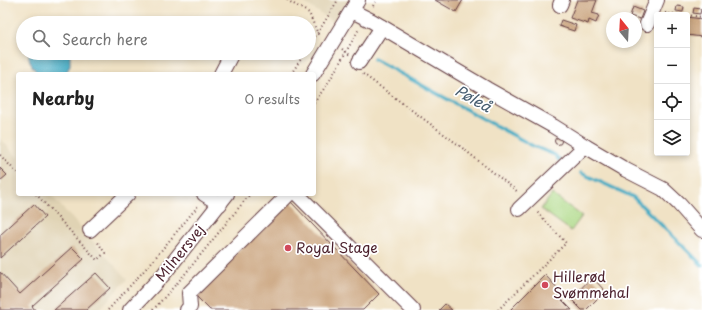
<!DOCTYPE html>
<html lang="en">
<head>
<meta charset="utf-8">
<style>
  body { margin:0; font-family:"Playpen Sans",sans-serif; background:#f6f6f6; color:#222 }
  .controls { position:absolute; right:12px; top:12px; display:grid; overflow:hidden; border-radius:4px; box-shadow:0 2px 6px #0003 }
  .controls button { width:36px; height:36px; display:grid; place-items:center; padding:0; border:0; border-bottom:1px solid #e0e0e0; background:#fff; color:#222; font:20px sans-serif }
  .compass { position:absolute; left:606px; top:12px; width:36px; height:36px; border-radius:50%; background:#fff; box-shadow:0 2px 6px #0003; rotate:342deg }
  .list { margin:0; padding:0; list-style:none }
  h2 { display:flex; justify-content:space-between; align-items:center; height:52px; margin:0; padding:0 16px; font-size:17px }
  h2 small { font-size:13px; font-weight:400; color:#767676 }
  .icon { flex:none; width:22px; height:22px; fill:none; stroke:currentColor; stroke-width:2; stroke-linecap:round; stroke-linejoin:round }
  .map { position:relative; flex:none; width:702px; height:310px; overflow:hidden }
  .search { position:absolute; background:#fff; box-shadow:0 2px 6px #0003; left:16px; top:16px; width:300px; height:44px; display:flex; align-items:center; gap:10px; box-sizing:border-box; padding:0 14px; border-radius:22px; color:#767676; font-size:15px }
  .panel { position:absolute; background:#fff; box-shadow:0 2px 6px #0003; left:16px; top:72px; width:300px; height:124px; border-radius:4px }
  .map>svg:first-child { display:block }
  .built { fill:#e0d3b4 }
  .green { fill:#acd884; stroke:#7b7c58 }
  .water { fill:#45acc4; stroke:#486678 }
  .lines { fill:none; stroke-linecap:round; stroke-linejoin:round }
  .stream { stroke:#45acc4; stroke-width:3.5 }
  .building { fill:#c8a078 }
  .minor-casing { stroke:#633c42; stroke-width:16 }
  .path { stroke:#633c42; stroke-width:2; stroke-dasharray:1 3; stroke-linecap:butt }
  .minor { stroke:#fff; stroke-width:14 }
  .poi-dot { fill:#d1495b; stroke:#fff; stroke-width:1.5 }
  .labels { text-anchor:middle; stroke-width:3.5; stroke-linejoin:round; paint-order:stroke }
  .poi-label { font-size:14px; fill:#4a1f2b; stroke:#fff; text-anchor:start }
  .street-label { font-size:14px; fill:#4a1f2b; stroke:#fff }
  .water-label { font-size:15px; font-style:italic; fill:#485e70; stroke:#fff }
</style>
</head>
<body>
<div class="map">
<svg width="702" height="310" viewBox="0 0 702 310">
  <rect width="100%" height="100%" fill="#fff"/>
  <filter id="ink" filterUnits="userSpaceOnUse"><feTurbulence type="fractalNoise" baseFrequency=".025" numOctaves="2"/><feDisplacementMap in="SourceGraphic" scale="8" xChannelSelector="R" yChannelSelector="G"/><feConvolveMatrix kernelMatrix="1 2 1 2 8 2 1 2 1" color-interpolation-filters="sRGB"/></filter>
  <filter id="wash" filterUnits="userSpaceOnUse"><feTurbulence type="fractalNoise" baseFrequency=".012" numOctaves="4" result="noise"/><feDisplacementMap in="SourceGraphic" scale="16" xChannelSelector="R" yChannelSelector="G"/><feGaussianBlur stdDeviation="0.9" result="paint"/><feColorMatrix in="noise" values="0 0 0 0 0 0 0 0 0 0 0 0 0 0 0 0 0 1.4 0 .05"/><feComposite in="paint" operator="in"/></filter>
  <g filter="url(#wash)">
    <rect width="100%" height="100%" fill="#f0e2c5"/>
    <!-- built -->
    <g class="built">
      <path d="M300 0H348L335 23Z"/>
      <path d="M0 138 18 158V194H50L127 279 99 310H0Z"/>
    </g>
    <!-- green -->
    <path class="green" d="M552 194 582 216 571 231 541 209Z"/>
    <!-- water -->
    <path class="water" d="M29 53H70V65L66 74H38C33 68 28 61 29 53Z"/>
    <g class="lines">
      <!-- stream -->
      <g class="stream">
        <path d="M374 59 533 146 555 155 559 160"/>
        <path d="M581 173 633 197 702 265"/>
      </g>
    </g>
    <g id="blocks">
      <!-- building -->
      <g class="building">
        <path d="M435 0H463L456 12Z"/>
        <path d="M577 0H597L592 13 599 15 596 23 589 20 588 24 570 18Z"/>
        <path d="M677 6 684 7 683 12 676 11Z"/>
        <path d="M633 7 643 11 640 19 630 16Z"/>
        <path d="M694 8 701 9 700 14 693 13Z"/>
        <path d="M687 17 702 19V37L687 35Z"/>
        <path d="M561 20 576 25 574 31 559 26Z"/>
        <circle cx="558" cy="141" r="3.5"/>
        <path d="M0 168 7 175 0 181Z"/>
        <path d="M290 201 379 294 363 310H210L194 294Z"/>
        <path d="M34 204 45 217 0 258V235Z"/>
        <path d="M72 247 84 259 32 306 35 310H0V272L20 294Z"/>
        <path d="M96 273 110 288 86 310H54Z"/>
        <path d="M545 275 564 295 560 298 572 310H510Z"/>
        <path d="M592 277 605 291 586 310H582L571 299Z"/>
        <path d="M445 304 452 310H439Z"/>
      </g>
    </g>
  </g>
  <g filter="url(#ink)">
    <use href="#blocks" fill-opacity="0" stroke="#633c42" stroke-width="1"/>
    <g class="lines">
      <!-- minor casing -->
      <g class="minor-casing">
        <g id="minor">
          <path d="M560 5 562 0"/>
          <path d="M352 11 372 21 487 89 553 126 585 146"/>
          <path d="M647 24 657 0"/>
          <path d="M359 62 382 27"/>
          <path d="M221 74 232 53"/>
          <path d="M313 74 358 0"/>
          <path d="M204 194 220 204"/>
          <path d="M297 194 413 310"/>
          <path d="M519 209 585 146 626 170 663 189 679 204 702 230"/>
          <path d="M90 230 128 194"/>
          <path d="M130 310 163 275 227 194"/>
          <path d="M187 310 190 307 189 293 289 194"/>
        </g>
      </g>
      <!-- path -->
      <g class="path">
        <path d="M287 0 309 13 318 34 321 36"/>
        <path d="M373 6 377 0"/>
        <path d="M665 13 685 15"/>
        <path d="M687 15 702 17"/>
        <path d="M309 47 338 0"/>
        <path d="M342 49 350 55"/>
        <path d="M291 74 305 53"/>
        <path d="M363 74 456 143 518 192"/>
        <path d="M314 103 330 80 359 29"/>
        <path d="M0 155 18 174"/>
        <path d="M36 194 97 260 105 253 97 241"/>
        <path d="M108 310 150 264 198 206"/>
        <path d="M153 310 185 274 250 194"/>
        <path d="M498 310 566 243 536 211"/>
      </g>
      <!-- minor -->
      <use href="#minor" class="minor"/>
    </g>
  </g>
  <!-- markers -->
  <g class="poi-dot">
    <circle cx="288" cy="248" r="4"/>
    <circle cx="545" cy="285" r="4"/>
  </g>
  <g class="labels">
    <!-- poi labels -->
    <g class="poi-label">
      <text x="296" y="253">Royal Stage</text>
      <text x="553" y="282">Hillerød<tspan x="553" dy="16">Svømmehal</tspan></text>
    </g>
    <!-- street labels -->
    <g class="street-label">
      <text transform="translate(180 253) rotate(-51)" y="5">Milnersvej</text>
    </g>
    <!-- water labels -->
    <g class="water-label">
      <text transform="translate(473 99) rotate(29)" y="5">Pøleå</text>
    </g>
  </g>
</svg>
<div class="controls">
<button>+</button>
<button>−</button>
<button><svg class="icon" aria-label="locate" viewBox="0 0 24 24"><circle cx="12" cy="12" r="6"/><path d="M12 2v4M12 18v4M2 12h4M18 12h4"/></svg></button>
<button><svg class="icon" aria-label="layers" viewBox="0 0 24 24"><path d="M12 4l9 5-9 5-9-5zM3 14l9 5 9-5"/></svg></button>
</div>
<svg class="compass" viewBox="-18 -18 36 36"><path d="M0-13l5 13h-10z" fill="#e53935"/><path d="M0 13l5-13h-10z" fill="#767676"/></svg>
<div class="search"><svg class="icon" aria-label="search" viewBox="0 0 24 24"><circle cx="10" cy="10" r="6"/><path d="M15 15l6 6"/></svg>Search here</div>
<section class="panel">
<h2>Nearby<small>0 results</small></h2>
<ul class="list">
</ul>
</section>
</div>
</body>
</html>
